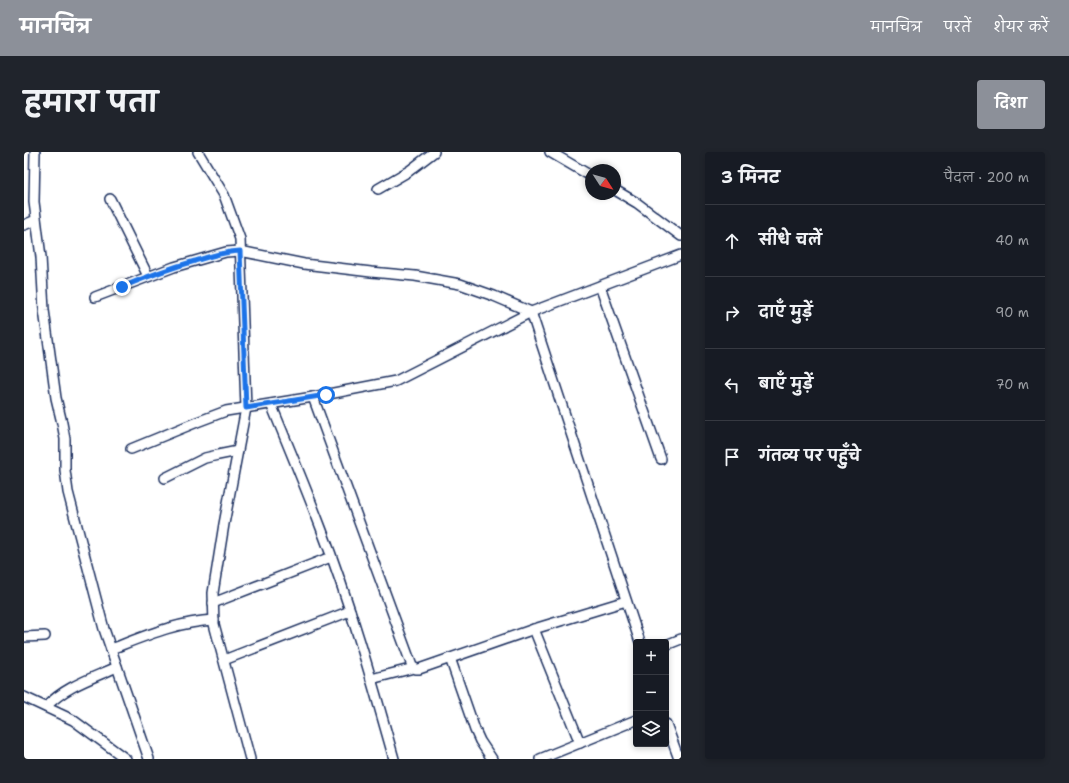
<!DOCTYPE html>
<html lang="hi">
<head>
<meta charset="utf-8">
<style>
  body { margin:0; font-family:"Shantell Sans","Playpen Sans Deva",sans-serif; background:#20242c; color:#f1f3f6 }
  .controls { position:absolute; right:12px; bottom:12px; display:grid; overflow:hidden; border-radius:4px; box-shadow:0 2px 6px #0003 }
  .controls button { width:36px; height:36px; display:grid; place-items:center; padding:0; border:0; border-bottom:1px solid #363941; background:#171b24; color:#f1f3f6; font:20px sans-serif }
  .compass { position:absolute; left:561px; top:12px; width:36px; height:36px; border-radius:50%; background:#171b24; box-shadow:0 2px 6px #0003; rotate:126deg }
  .stop { position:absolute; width:12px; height:12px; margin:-9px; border:3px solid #1a73e8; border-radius:50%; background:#fff }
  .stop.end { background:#1a73e8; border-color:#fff; box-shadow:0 1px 4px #0008 }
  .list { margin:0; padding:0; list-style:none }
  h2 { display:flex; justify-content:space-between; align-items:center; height:52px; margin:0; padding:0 16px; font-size:17px }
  h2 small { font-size:13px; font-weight:400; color:#9ea1a6 }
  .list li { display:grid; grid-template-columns:26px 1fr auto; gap:12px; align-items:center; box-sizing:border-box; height:72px; padding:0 16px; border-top:1px solid #363941 }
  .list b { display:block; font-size:15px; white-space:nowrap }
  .list em { font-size:13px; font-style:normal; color:#9ea1a6 }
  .icon { flex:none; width:22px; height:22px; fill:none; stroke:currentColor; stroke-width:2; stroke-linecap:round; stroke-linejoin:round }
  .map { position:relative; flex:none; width:657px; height:607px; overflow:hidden; border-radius:4px }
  header { display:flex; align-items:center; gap:24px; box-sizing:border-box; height:56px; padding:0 20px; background:#8c9099; color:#fff }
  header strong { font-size:19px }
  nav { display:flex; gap:22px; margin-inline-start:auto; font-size:14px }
  .intro { display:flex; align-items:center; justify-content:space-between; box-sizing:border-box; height:96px; padding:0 24px }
  h1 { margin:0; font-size:28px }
  .button { padding:10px 18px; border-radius:4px; background:#8c9099; color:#fff; font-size:14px; font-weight:700 }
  main { display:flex; gap:24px; padding:0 24px }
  aside { flex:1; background:#171b24; border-radius:4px; box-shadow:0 2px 6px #0003 }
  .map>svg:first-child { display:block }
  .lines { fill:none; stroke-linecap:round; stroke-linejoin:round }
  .street-casing { stroke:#1b2f5e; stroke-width:12 }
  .street { stroke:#fff; stroke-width:9 }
  .route { stroke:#1a73e8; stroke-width:5 }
</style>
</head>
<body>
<header>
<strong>मानचित्र</strong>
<nav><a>मानचित्र</a><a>परतें</a><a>शेयर करें</a></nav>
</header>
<div class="intro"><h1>हमारा पता</h1><a class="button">दिशा</a></div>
<main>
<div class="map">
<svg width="657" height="607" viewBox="0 0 657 607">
  <rect width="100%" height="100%" fill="#fff"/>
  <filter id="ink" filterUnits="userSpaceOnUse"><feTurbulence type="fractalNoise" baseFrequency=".025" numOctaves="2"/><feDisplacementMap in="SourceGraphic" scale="8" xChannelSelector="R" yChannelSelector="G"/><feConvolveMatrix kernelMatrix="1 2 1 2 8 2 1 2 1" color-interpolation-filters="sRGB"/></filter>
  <g filter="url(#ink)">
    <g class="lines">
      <!-- street casing -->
      <g class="street-casing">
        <g id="street">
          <path d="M11 0 10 50 17 105 20 158 32 246 38 271 41 287V318L44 340 80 477 125 607"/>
          <path d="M174 0 200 43 216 87 222 256 200 372 189 441 190 472 226 607"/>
          <path d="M526 0 567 24"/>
          <path d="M354 37 385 19 410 0"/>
          <path d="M591 38 613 51 657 84"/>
          <path d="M86 47 124 124"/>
          <path d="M0 73 12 68"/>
          <path d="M576 134 637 307"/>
          <path d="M71 145 150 115 202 100 216 99 280 112 347 120 391 124 436 132 470 144 507 160 616 490"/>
          <path d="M289 245 388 514 392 517H395L510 477 602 449"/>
          <path d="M247 252C264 293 281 334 297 376 326 451 348 529 370 607"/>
          <path d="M107 297 173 270 202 259 289 245 372 229 507 160 657 103"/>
          <path d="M141 326 181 306 194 303 214 299"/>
          <path d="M189 451 307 405"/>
          <path d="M510 477 556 591"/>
          <path d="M0 485 21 484"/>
          <path d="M642 493 657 487"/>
          <path d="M87 497C121 484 153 470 190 468"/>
          <path d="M426 506 451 578 456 589 468 607"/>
          <path d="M200 508 326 459"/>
          <path d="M347 527 390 516"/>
          <path d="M0 545 49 568 102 607"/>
          <path d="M22 555C40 535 69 526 93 515"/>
          <path d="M642 572 655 607"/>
          <path d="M516 607 612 568"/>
        </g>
      </g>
      <!-- street -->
      <use href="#street" class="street"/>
    </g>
  </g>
  <g class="lines" filter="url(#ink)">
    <!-- route -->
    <path class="route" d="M98 135C122 125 146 116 171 109 186 104 200 100 216 99L222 256 302 243"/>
  </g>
</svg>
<div class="controls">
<button>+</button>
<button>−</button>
<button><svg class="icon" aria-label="layers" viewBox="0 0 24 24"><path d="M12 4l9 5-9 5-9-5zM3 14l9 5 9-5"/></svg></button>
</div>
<svg class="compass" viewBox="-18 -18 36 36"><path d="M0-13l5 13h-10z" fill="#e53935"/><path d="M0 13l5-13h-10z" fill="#9ea1a6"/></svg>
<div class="stop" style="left:302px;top:243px"></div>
<div class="stop end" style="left:98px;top:135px"></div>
</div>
<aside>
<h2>3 मिनट<small>पैदल · 200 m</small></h2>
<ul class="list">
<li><svg class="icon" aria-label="ahead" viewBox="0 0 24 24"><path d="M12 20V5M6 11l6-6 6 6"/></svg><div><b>सीधे चलें</b></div><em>40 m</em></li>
<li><svg class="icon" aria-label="right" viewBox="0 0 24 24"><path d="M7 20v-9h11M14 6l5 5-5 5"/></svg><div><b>दाएँ मुड़ें</b></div><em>90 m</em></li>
<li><svg class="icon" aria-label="left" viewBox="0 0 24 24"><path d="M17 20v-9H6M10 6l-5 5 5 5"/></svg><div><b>बाएँ मुड़ें</b></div><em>70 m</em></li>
<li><svg class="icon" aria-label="arrive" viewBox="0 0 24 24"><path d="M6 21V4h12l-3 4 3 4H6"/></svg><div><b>गंतव्य पर पहुँचे</b></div></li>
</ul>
</aside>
</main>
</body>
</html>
